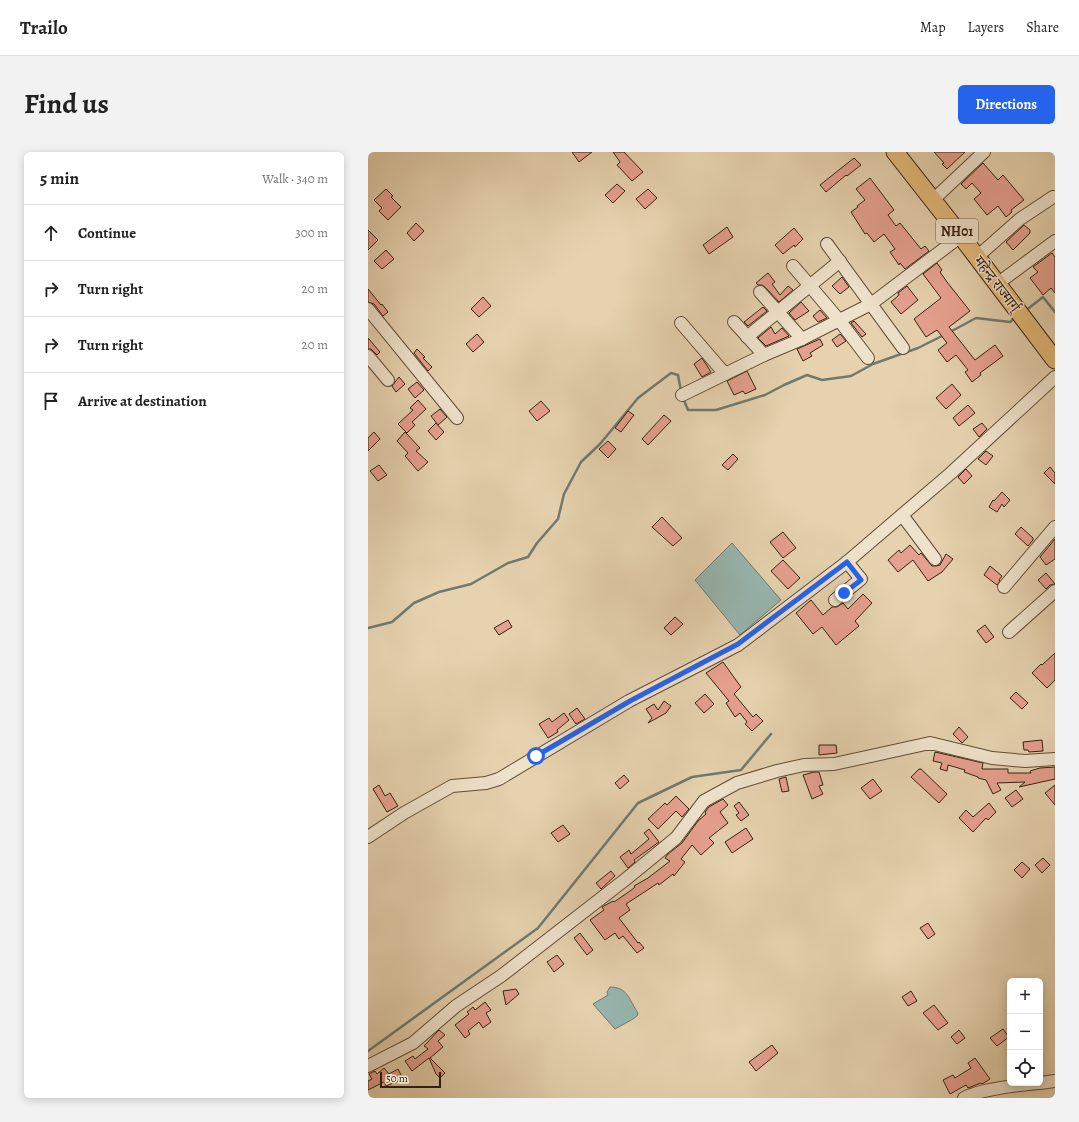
<!DOCTYPE html>
<html lang="en">
<head>
<meta charset="utf-8">
<style>
  body { margin:0; font-family:Alegreya,"Noto Serif Devanagari",serif; background:#f2f2f2; color:#222 }
  .controls { position:absolute; right:12px; bottom:12px; display:grid; overflow:hidden; border-radius:6px; box-shadow:0 2px 10px #0003 }
  .controls button { width:36px; height:36px; display:grid; place-items:center; padding:0; border:0; border-bottom:1px solid #e0e0e0; background:#fff; color:#222; font:20px sans-serif }
  .scale { position:absolute; left:12px; bottom:10px; width:61px; box-sizing:border-box; padding-left:4px; border:2px solid #36200e; border-top:0; font-size:11px; line-height:14px; white-space:nowrap; color:#36200e; -webkit-text-stroke:3px #efe2cb; paint-order:stroke }
  .stop { position:absolute; width:12px; height:12px; margin:-9px; border:3px solid #2563eb; border-radius:50%; background:#fff }
  .stop.end { background:#2563eb; border-color:#fff; box-shadow:0 1px 4px #0008 }
  .list { margin:0; padding:0; list-style:none }
  h2 { display:flex; justify-content:space-between; align-items:center; height:52px; margin:0; padding:0 16px; font-size:17px }
  h2 small { font-size:13px; font-weight:400; color:#767676 }
  .list li { display:grid; grid-template-columns:26px 1fr auto; gap:12px; align-items:center; box-sizing:border-box; height:56px; padding:0 16px; border-top:1px solid #e0e0e0 }
  .list b { display:block; font-size:15px; white-space:nowrap }
  .list em { font-size:13px; font-style:normal; color:#767676 }
  .icon { flex:none; width:22px; height:22px; fill:none; stroke:currentColor; stroke-width:2; stroke-linecap:round; stroke-linejoin:round }
  .map { position:relative; flex:none; width:687px; height:946px; overflow:hidden; border-radius:6px }
  header { display:flex; align-items:center; gap:24px; box-sizing:border-box; height:56px; padding:0 20px; background:#fff; border-bottom:1px solid #e0e0e0 }
  header strong { font-size:19px }
  nav { display:flex; gap:22px; margin-inline-start:auto; font-size:14px }
  .intro { display:flex; align-items:center; justify-content:space-between; box-sizing:border-box; height:96px; padding:0 24px }
  h1 { margin:0; font-size:28px }
  .button { padding:10px 18px; border-radius:6px; background:#2563eb; color:#fff; font-size:14px; font-weight:700 }
  main { display:flex; gap:24px; padding:0 24px }
  aside { flex:1; background:#fff; border-radius:6px; box-shadow:0 2px 10px #0003 }
  .map>svg:first-child { display:block }
  .water { fill:#97b6b0; stroke:#707a6f }
  .lines { fill:none; stroke-linecap:round; stroke-linejoin:round }
  .stream { stroke:#707a6f; stroke-width:2.5 }
  .building { fill:#e6a08f; stroke:#36200e }
  .minor-casing { stroke:#624c36; stroke-width:14 }
  .highway-casing { stroke:#36200e; stroke-width:19 }
  .minor { stroke:#efe2cb; stroke-width:12 }
  .highway { stroke:#e3b978; stroke-width:17 }
  .route { stroke:#2563eb; stroke-width:5 }
  .labels { text-anchor:middle; stroke-width:3; stroke-linejoin:round; paint-order:stroke }
  .shield { fill:#efe2cb; stroke:#6e5a47; stroke-width:1 }
  .shield-label { font-size:14px; font-weight:bold; fill:#36200e }
  .street-label { font-size:15px; fill:#36200e; stroke:#efe2cb }
</style>
</head>
<body>
<header>
<strong>Trailo</strong>
<nav><a>Map</a><a>Layers</a><a>Share</a></nav>
</header>
<div class="intro"><h1>Find us</h1><a class="button">Directions</a></div>
<main>
<aside>
<h2>5 min<small>Walk · 340 m</small></h2>
<ul class="list">
<li><svg class="icon" aria-label="ahead" viewBox="0 0 24 24"><path d="M12 20V5M6 11l6-6 6 6"/></svg><div><b>Continue</b></div><em>300 m</em></li>
<li><svg class="icon" aria-label="right" viewBox="0 0 24 24"><path d="M7 20v-9h11M14 6l5 5-5 5"/></svg><div><b>Turn right</b></div><em>20 m</em></li>
<li><svg class="icon" aria-label="right" viewBox="0 0 24 24"><path d="M7 20v-9h11M14 6l5 5-5 5"/></svg><div><b>Turn right</b></div><em>20 m</em></li>
<li><svg class="icon" aria-label="arrive" viewBox="0 0 24 24"><path d="M6 21V4h12l-3 4 3 4H6"/></svg><div><b>Arrive at destination</b></div></li>
</ul>
</aside>
<div class="map">
<svg width="687" height="946" viewBox="0 0 687 946">
  <rect width="100%" height="100%" fill="#e6d2af"/>
  <filter id="stains"><feTurbulence type="fractalNoise" baseFrequency=".005" numOctaves="4"/><feColorMatrix values="0 0 0 0 .2 0 0 0 0 .09 0 0 0 0 .02 0 0 0 .5 -.17"/></filter>
  <radialGradient id="worn" r=".72"><stop offset=".6" stop-color="#630" stop-opacity="0"/><stop offset="1" stop-color="#630" stop-opacity=".3"/></radialGradient>
  <!-- water -->
  <g class="water">
    <path d="M364 391 413 448 372 483 327 428Z"/>
    <path d="M242 835C260 835 261 848 270 861L269 864 265 867 247 877 225 852 240 843 239 840Z"/>
  </g>
  <g class="lines">
    <!-- stream -->
    <g class="stream">
      <path d="M657 159 675 145 687 160"/>
      <path d="M582 180 608 166 642 170 647 166"/>
      <path d="M315 246 320 258H348L397 243 416 233 439 223 454 228 483 224 505 212 550 196 576 183"/>
      <path d="M0 476 24 470 46 451 71 440 103 432 140 411 160 405 169 391 190 367 196 342 213 310 232 292 270 246 303 221 310 223 313 239"/>
      <path d="M0 899 170 776 270 651 324 625 373 618 403 582"/>
    </g>
  </g>
  <!-- building -->
  <g class="building">
    <path d="M204 0H224L211 10Z"/>
    <path d="M245 0H256L275 20 264 29 249 13 252 10Z"/>
    <path d="M566 0H597L579 17 574 12 576 11Z"/>
    <path d="M486 6 493 13 479 24 478 23 458 40 452 33Z"/>
    <path d="M615 11 630 28 635 23 656 48 643 58 644 60 638 65 630 54 619 63 606 47 613 41 604 31 598 37 593 32Z"/>
    <path d="M502 26 526 58 520 63 528 74 532 71 553 97 557 94 561 99 537 117 532 111 531 113 522 100 527 97 516 82 506 90 499 81 497 82 483 60 490 55 489 54 497 48 488 37Z"/>
    <path d="M249 32 257 39 245 51 237 43Z"/>
    <path d="M18 37 25 44 23 45 33 55 20 68 11 59 14 56 6 48Z"/>
    <path d="M280 37 289 46 277 57 268 47Z"/>
    <path d="M48 71 56 79 46 89 39 81Z"/>
    <path d="M656 73 662 78V81L645 98 638 90Z"/>
    <path d="M359 75 365 85 341 102 335 93Z"/>
    <path d="M426 76 435 87 427 95 426 93 415 102 407 93Z"/>
    <path d="M0 78 10 88 0 98Z"/>
    <path d="M18 98 26 107 14 117 6 109Z"/>
    <path d="M684 101 687 105V141L683 136 675 143 662 126 670 120 665 115Z"/>
    <path d="M569 111 574 118 572 120 579 130 602 159 581 175 607 208 627 193 635 204 612 221 613 223 604 230 597 220 600 218 588 203 579 210 570 198 579 191 569 178 558 185 546 167 573 146 555 122Z"/>
    <path d="M400 121 407 130 404 132 412 143 420 134 425 138 411 150 397 135 394 133H390L388 131Z"/>
    <path d="M474 125 481 135 472 142 464 134Z"/>
    <path d="M539 134 550 148 533 162 523 150 531 143 530 141Z"/>
    <path d="M0 137 13 153 14 152 20 160 15 164 6 152 0 150Z"/>
    <path d="M115 145 123 154 111 165 103 157Z"/>
    <path d="M433 150 441 159 427 168 421 161Z"/>
    <path d="M395 155 399 159 380 174 376 170Z"/>
    <path d="M452 158 459 166 450 170 445 164Z"/>
    <path d="M486 169 498 182 494 185 483 171Z"/>
    <path d="M403 175 407 182 414 176 421 184 398 194 390 186Z"/>
    <path d="M109 182 116 190 105 200 98 192Z"/>
    <path d="M472 182 478 189 469 195 464 188Z"/>
    <path d="M0 186 12 200 9 203 3 197H0Z"/>
    <path d="M452 187 455 193 442 201 444 204 435 209 429 197Z"/>
    <path d="M49 197 57 205 55 206 64 215 60 219 46 201Z"/>
    <path d="M334 206 343 220 334 225 326 212Z"/>
    <path d="M379 219 388 237 377 242 375 239 366 243 359 229Z"/>
    <path d="M31 225 37 232 28 240 24 234Z"/>
    <path d="M49 230 56 238 47 246 40 237Z"/>
    <path d="M584 232 593 243 578 257 568 246Z"/>
    <path d="M50 248 58 257 44 270 47 273 39 281 30 272 45 258 42 256Z"/>
    <path d="M173 249 182 259 169 269 161 259Z"/>
    <path d="M600 253 607 261 591 274 585 266Z"/>
    <path d="M72 257 79 265 70 273 63 264Z"/>
    <path d="M260 259 266 263 253 280 247 276Z"/>
    <path d="M296 263 303 269 280 293 274 287Z"/>
    <path d="M68 271 76 280 68 288 60 279Z"/>
    <path d="M614 271 619 277 611 285 605 277Z"/>
    <path d="M6 280 12 287 0 299V286Z"/>
    <path d="M37 280 52 296 48 299 60 310 50 319 37 304 40 301 29 289Z"/>
    <path d="M240 289 248 297 240 306 231 297Z"/>
    <path d="M618 299 625 304 618 313 610 307Z"/>
    <path d="M365 302 370 307 360 318 354 313Z"/>
    <path d="M11 313 19 323 10 329 2 319Z"/>
    <path d="M682 315 687 321V332L676 321Z"/>
    <path d="M598 317 604 324 596 332 590 325Z"/>
    <path d="M634 340 642 348 636 355 634 352 629 360 621 355 625 348 626 349Z"/>
    <path d="M294 365 314 386 305 394 284 375Z"/>
    <path d="M653 375 665 386V388L660 394 647 382Z"/>
    <path d="M415 380 428 396 415 406 402 390Z"/>
    <path d="M687 387V407L678 413 672 405Z"/>
    <path d="M542 393 551 403 553 401 564 414H568L572 413 578 402 585 407 574 420 560 429 545 408 530 420 520 408 531 398 533 401Z"/>
    <path d="M415 408 432 426 420 437 403 419Z"/>
    <path d="M622 414 634 424 631 428 632 429 629 433 616 423Z"/>
    <path d="M678 421 687 432 682 433 678 437 670 428Z"/>
    <path d="M495 442 504 451 487 469 491 474 468 493 454 475 445 482 428 461 443 448 455 463 464 455H469L475 451 480 457Z"/>
    <path d="M307 465 315 472 303 483 296 476Z"/>
    <path d="M140 468 144 475 131 483 126 476Z"/>
    <path d="M617 473 626 485 618 491 609 479Z"/>
    <path d="M687 501V528L679 536 664 521 673 512 674 513Z"/>
    <path d="M355 510 373 535 366 542 385 565 388 562 395 569 384 579 377 572 379 570 372 561 367 565 358 551 361 549 338 521Z"/>
    <path d="M648 540 660 551 654 557 642 546Z"/>
    <path d="M337 542 346 552 336 561 327 551Z"/>
    <path d="M296 549 303 554 298 561 280 571 284 566 278 557 286 552 290 558Z"/>
    <path d="M209 556 217 567 208 572 201 562Z"/>
    <path d="M196 561 201 568 189 578 190 580 180 586 171 572 181 566 184 570Z"/>
    <path d="M591 575 600 585 594 591 585 582Z"/>
    <path d="M674 588 675 599 661 600 660 598H656L655 590Z"/>
    <path d="M451 593H468L469 601 451 603Z"/>
    <path d="M567 600 615 611 614 617H640V621H663L662 619 672 616 687 615V627L651 635 657 630 629 631 633 638 625 642 618 628 610 626V625L596 620 597 618 580 613 579 619 572 617 574 611 565 609Z"/>
    <path d="M551 617H553L579 642 571 651 543 625Z"/>
    <path d="M446 620H451L455 633 451 634 455 642 444 647 435 623Z"/>
    <path d="M256 623 261 629 252 637 247 631Z"/>
    <path d="M418 625 421 639 414 640 411 627Z"/>
    <path d="M505 627 514 639 502 647 493 636Z"/>
    <path d="M11 633 17 644 22 641 30 654 19 660 5 637Z"/>
    <path d="M687 633V653L677 641Z"/>
    <path d="M648 638 655 647 644 655 637 646Z"/>
    <path d="M308 644 321 657 314 665 308 659 290 677 280 667 297 651 299 653Z"/>
    <path d="M355 647 360 653 352 660 360 671 341 686 346 691 333 703 324 693 313 707 317 710 306 724 305 722 291 733 290 731 258 752 262 758 251 766 270 791 271 790 276 796 269 801 255 784 251 787 247 781 237 788 222 768 236 758 234 755 245 749 246 750 262 739 267 735 266 734 280 726 302 709 297 706 300 702 314 691 330 669 338 662 337 660 341 655Z"/>
    <path d="M371 650 381 663 373 669 368 663 371 661 366 654Z"/>
    <path d="M621 651 628 660 620 668 618 666 605 680 591 666 598 658 605 665Z"/>
    <path d="M195 673 202 682 190 690 183 681Z"/>
    <path d="M378 676 385 687 364 701 357 690Z"/>
    <path d="M281 677 291 690 266 708 267 710 260 716 252 705 261 698 263 702 281 687 276 681Z"/>
    <path d="M675 706 682 713 674 721 667 713Z"/>
    <path d="M654 710 662 717 654 726 646 718Z"/>
    <path d="M243 719 247 724 233 737 228 731Z"/>
    <path d="M560 771 567 782 560 787 552 776Z"/>
    <path d="M212 781 225 798 219 803 206 786Z"/>
    <path d="M189 803 196 812 186 820 179 810Z"/>
    <path d="M148 837 151 842 138 853 135 839Z"/>
    <path d="M543 839 549 849 540 854 534 845Z"/>
    <path d="M117 850 123 858 118 861 123 870 115 876 111 870 100 879 102 882 97 886 87 873 101 862 99 860 105 855 107 858Z"/>
    <path d="M566 853 580 871 570 878 555 861Z"/>
    <path d="M635 877 641 885 629 894 622 886Z"/>
    <path d="M71 878 77 883 70 889 75 895 62 906 77 921 72 926 68 922 61 906 44 919 37 909 45 904 47 907 60 897 56 894Z"/>
    <path d="M591 878 597 886 589 892 583 885Z"/>
    <path d="M404 893 410 901 388 919 381 910Z"/>
    <path d="M607 906 622 927 614 932 613 931 600 936 598 933 582 942 575 928 585 923 587 926 603 916 600 911Z"/>
    <path d="M16 916 21 922 30 917 35 927 18 934 16 930 0 938V929L4 927 1 922 7 919 9 922Z"/>
  </g>
  <g class="lines">
    <!-- minor casing -->
    <g class="minor-casing">
      <g id="minor">
        <path d="M565 48 616 0"/>
        <path d="M459 92 535 196"/>
        <path d="M609 105 652 67 685 45"/>
        <path d="M425 114 471 168 500 206"/>
        <path d="M629 132 687 89"/>
        <path d="M392 140 434 187"/>
        <path d="M0 157 89 266"/>
        <path d="M366 170 396 203"/>
        <path d="M313 171 357 222"/>
        <path d="M379 185 472 109"/>
        <path d="M0 204 20 228"/>
        <path d="M314 243 396 203 434 187 503 152 593 84"/>
        <path d="M534 363 567 407"/>
        <path d="M636 435 687 375"/>
        <path d="M467 448 493 427 479 410"/>
        <path d="M641 480 687 439"/>
        <path d="M0 685 36 661 84 634 118 631 131 627 261 549 370 493 479 410 583 321 687 225"/>
        <path d="M0 914 45 891 88 854 133 824 258 727 308 686 336 649 369 631 409 619 436 613 466 612 562 591 624 606 657 609 687 607"/>
        <path d="M672 931 687 929"/>
        <path d="M596 946C612 937 650 933 670 931"/>
      </g>
    </g>
    <!-- highway casing -->
    <g class="highway-casing">
      <path id="highway" d="M527 0 593 84 687 208"/>
    </g>
    <!-- minor -->
    <use href="#minor" class="minor"/>
    <!-- highway -->
    <use href="#highway" class="highway"/>
  </g>
  <g class="lines">
    <!-- route -->
    <path class="route" d="M168 604 262 549 370 492 479 410 493 428 476 441"/>
  </g>
  <g class="labels">
    <!-- shield labels -->
    <rect class="shield" x="568" y="67" width="42" height="24" rx="3"/>
    <g class="shield-label">
      <text x="589" y="84">NH01</text>
    </g>
    <!-- street labels -->
    <g class="street-label">
      <text transform="translate(629 132) rotate(53)" y="5">महेन्द्र राज्मार्ग्</text>
    </g>
  </g>
  <rect width="100%" height="100%" filter="url(#stains)"/>
  <rect width="100%" height="100%" fill="url(#worn)"/>
</svg>
<div class="controls">
<button>+</button>
<button>−</button>
<button><svg class="icon" aria-label="locate" viewBox="0 0 24 24"><circle cx="12" cy="12" r="6"/><path d="M12 2v4M12 18v4M2 12h4M18 12h4"/></svg></button>
</div>
<div class="scale">50 m</div>
<div class="stop" style="left:168px;top:604px"></div>
<div class="stop end" style="left:476px;top:441px"></div>
</div>
</main>
</body>
</html>
